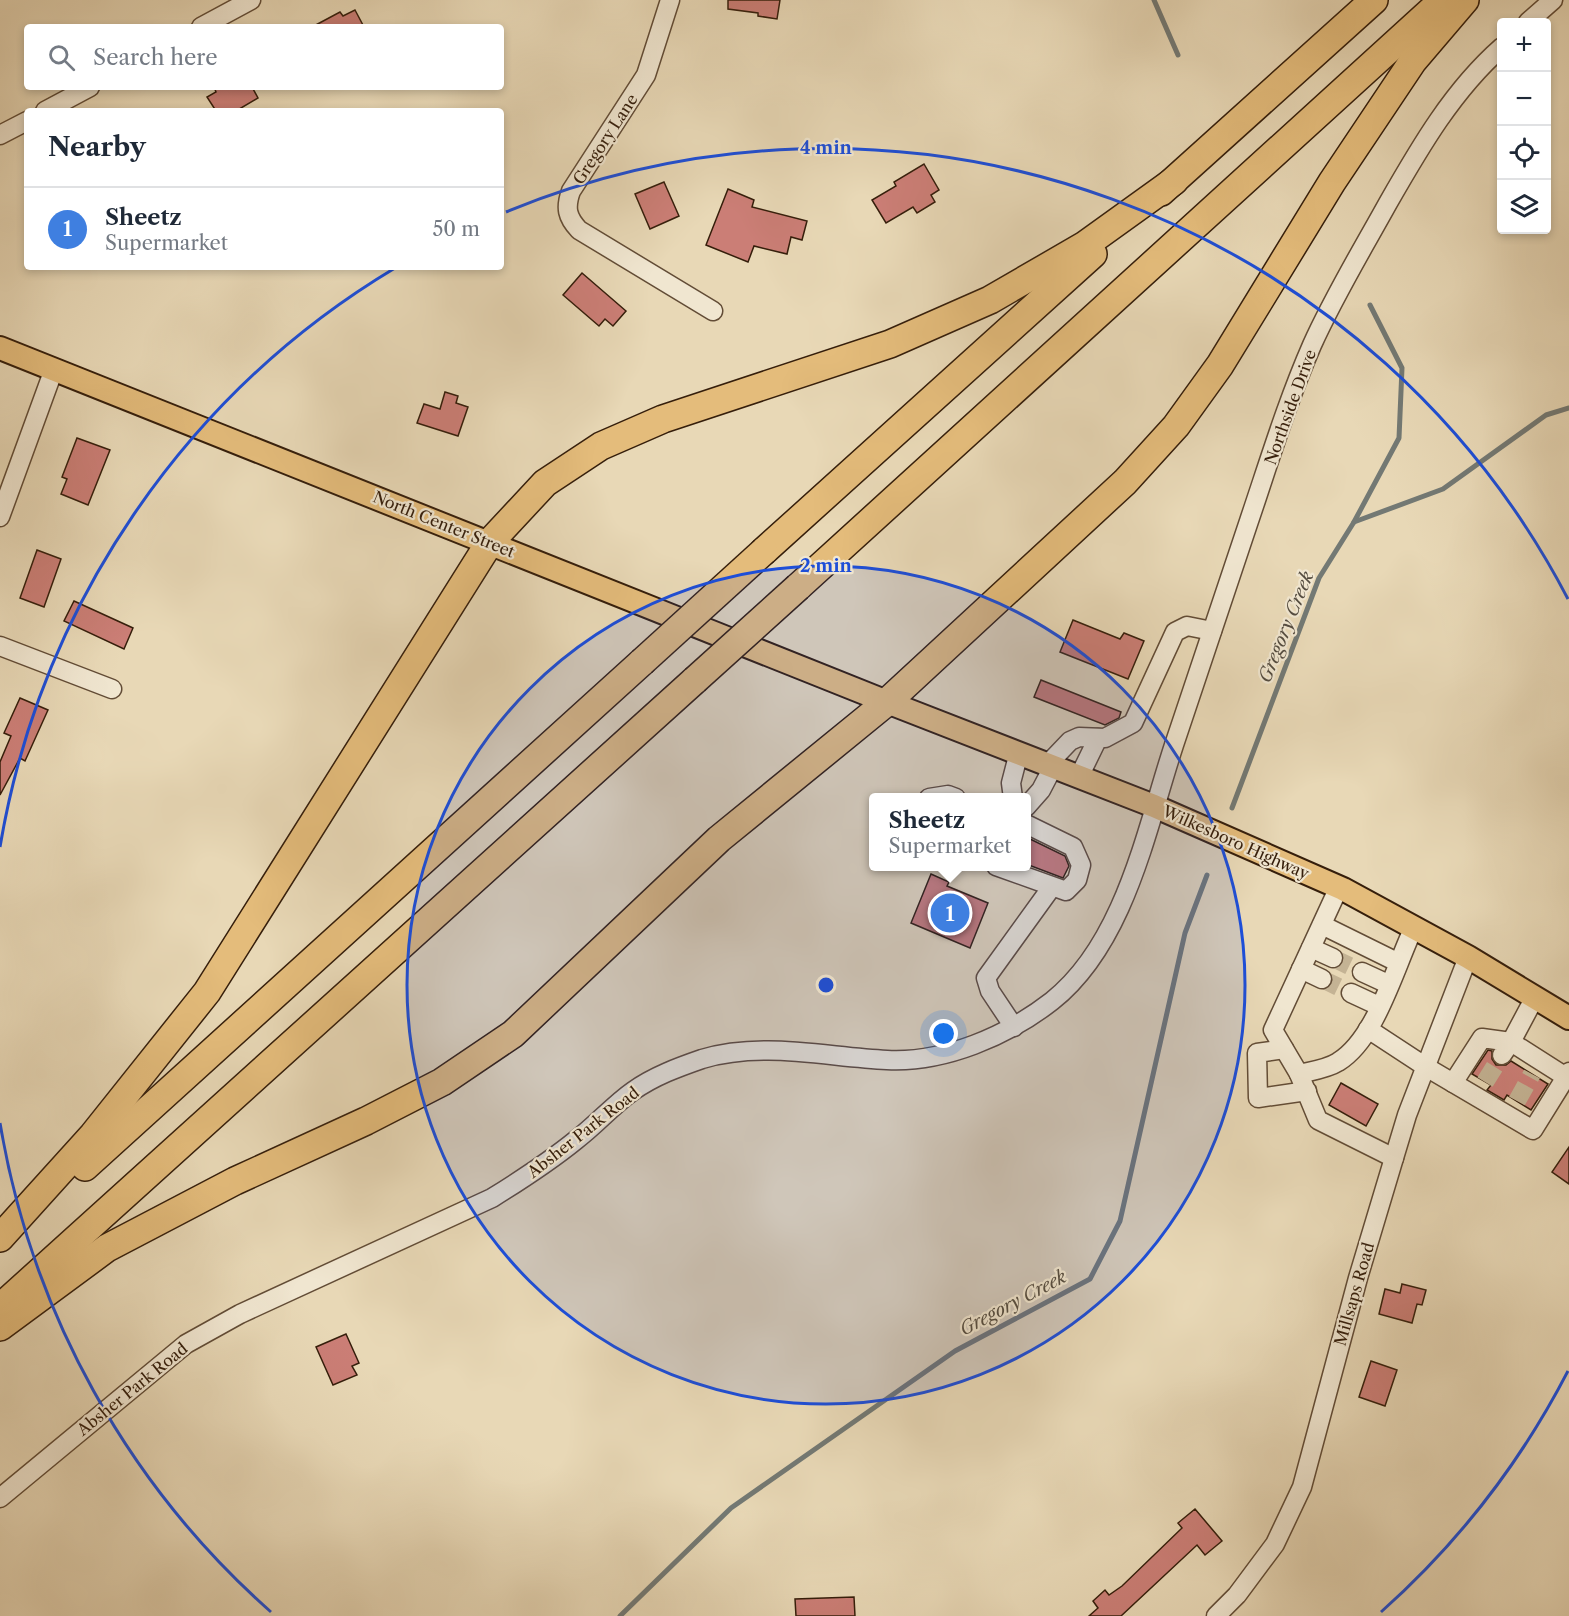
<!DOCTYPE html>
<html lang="en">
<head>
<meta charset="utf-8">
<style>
  body { margin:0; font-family:"Libre Caslon Text",serif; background:#f2f2f3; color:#1f2937 }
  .controls { position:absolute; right:18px; top:18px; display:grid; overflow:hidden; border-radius:6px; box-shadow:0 3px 9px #0003 }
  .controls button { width:54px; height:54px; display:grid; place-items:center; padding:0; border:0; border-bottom:2px solid #e0e1e3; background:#fff; color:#1f2937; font:30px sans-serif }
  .you { position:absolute; left:944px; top:1034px; width:21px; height:21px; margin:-15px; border:4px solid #fff; border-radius:50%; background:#1a73e8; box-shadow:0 0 0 9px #1a73e833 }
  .badge { display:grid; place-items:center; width:39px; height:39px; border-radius:50%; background:#0f766e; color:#fff; font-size:20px; font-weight:700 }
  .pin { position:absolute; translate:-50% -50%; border:3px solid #fff; box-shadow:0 2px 6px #0006 }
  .popup { position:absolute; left:869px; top:793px; width:162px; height:78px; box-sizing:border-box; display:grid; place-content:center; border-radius:6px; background:#fff; filter:drop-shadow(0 2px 4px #0005); font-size:20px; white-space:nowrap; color:#747a83 }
  .popup b { font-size:22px; color:#1f2937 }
  .popup::after { content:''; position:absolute; left:50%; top:100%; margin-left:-12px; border:12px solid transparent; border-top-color:#fff }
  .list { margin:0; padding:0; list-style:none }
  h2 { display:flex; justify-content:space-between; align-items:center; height:78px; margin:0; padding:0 24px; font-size:26px }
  h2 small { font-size:20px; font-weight:400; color:#747a83 }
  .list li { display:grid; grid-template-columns:39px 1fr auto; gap:18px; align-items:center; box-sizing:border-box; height:84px; padding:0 24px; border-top:2px solid #e0e1e3 }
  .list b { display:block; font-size:22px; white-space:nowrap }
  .list p { margin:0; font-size:20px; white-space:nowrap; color:#747a83 }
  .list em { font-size:20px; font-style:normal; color:#747a83 }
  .icon { flex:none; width:33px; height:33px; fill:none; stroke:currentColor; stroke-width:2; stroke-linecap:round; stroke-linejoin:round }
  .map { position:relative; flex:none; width:1569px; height:1616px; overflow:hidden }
  .search { position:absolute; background:#fff; box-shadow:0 3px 9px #0003; left:24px; top:24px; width:480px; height:66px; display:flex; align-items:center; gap:15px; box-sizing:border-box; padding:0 21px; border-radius:6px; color:#747a83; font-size:22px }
  .panel { position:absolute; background:#fff; box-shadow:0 3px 9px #0003; left:24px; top:108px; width:480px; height:162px; border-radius:6px }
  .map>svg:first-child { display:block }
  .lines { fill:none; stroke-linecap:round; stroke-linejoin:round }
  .stream { stroke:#737974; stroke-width:5 }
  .building { fill:#cb7e76; stroke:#351e0b; stroke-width:1.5 }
  .minor-tunnel { stroke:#c4b394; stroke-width:18; stroke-dasharray:18 9; stroke-linecap:butt }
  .minor-casing { stroke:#624c36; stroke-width:21 }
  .major-casing { stroke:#351e0b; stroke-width:26 }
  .highway-casing { stroke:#351e0b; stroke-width:30 }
  .minor { stroke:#f0e6d0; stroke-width:18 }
  .major { stroke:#e4bc7b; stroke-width:22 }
  .highway { stroke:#e4bc7b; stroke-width:27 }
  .highway-bridge-casing { stroke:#351e0b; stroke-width:30; stroke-linecap:butt }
  .highway-bridge { stroke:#e4bc7b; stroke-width:27 }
  .ring { fill:none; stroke:#1d4ed8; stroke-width:3 }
  .labels { text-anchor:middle; stroke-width:4.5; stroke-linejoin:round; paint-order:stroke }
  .street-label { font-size:16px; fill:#351e0b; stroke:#f0e6d0 }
  .water-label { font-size:18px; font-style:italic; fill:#544c40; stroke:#f0e6d0 }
  .centre { fill:#1d4ed8; stroke:#f0e6d0; stroke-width:3 }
  .ring-label { font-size:18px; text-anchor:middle; font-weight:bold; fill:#1d4ed8; stroke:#f0e6d0; stroke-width:4.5; stroke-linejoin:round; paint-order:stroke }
</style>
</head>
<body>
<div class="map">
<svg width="1569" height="1616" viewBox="0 0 1569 1616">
  <rect width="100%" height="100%" fill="#e8d8b6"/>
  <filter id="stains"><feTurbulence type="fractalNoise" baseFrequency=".00333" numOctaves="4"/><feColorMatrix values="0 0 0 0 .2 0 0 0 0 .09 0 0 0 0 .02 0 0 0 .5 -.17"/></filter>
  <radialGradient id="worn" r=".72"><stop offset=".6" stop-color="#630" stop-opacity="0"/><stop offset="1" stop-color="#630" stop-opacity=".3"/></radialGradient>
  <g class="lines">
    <!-- stream -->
    <g class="stream">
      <path d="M1154 0 1178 55"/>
      <path d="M1354 522 1399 438 1402 368 1370 305"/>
      <path d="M1232 808 1319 578 1354 522 1443 489 1546 415 1569 408"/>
      <path d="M620 1616 731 1508 955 1351 1090 1279 1120 1221 1185 933 1207 875"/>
    </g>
  </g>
  <!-- building -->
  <g class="building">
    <path d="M728 0H780L777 19 758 16V13L728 9Z"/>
    <path d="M355 10 364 27H312L340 12 343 16Z"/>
    <path d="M214 87H252L258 98 236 111H216L207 97 216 92Z"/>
    <path d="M924 164 939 190 931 195 935 202 917 213 913 207 886 223 872 200 896 186 894 182Z"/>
    <path d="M664 182 679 216 650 229 635 194Z"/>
    <path d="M728 189 754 200 752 207 807 221 802 240 791 237 787 254 754 246 748 262 706 245Z"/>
    <path d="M582 273 626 311 613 326 605 319 599 326 563 295Z"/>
    <path d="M445 392 458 396 456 403 468 407 458 436 417 423 424 404 440 409Z"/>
    <path d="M77 438 110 450 88 505 61 494 67 479 62 477Z"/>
    <path d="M37 550 61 559 44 607 20 598Z"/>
    <path d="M74 601 133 628 124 649 64 621Z"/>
    <path d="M1073 620 1120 639 1124 633 1144 641 1128 679 1060 652Z"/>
    <path d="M1041 680 1121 712 1119 718 1105 725 1034 697Z"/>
    <path d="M20 698 48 710 25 761 20 758 0 795V762L11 736 4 733Z"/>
    <path d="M1026 837 1065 856 1069 866 1063 878 1026 864Z"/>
    <path d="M931 874 949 882 947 886 988 903 970 948 911 923Z"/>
    <path d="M1488 1050 1492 1051V1059L1496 1065H1506L1511 1061 1548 1084 1531 1110 1507 1095 1504 1100 1487 1090 1491 1085 1472 1074Z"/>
    <path d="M1341 1083 1378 1104 1366 1126 1329 1105Z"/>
    <path d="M1569 1147V1184L1552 1172Z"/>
    <path d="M1402 1284 1426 1290 1422 1305 1417 1304 1412 1323 1379 1314 1385 1289 1400 1293Z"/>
    <path d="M346 1334 359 1363 352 1366 357 1375 333 1385 316 1347Z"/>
    <path d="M1371 1361 1397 1370 1385 1406 1359 1397Z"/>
    <path d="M1195 1509 1222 1541 1205 1555 1197 1545 1121 1616H1089L1098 1608 1093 1601 1105 1590 1109 1595 1122 1586 1182 1528 1178 1523Z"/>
    <path d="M854 1597 855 1616H796L795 1599Z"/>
  </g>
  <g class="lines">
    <!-- minor-tunnel -->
    <g class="minor-tunnel">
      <path d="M1333 958 1362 972"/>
      <path d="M1322 979 1351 993"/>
      <path d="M1485 1082 1502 1055"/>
      <path d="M1517 1101 1532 1074"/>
    </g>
    <!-- minor casing -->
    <g class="minor-casing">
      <g id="minor">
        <path d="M670 0 646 75 571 191C565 208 567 217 579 230L713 311"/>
        <path d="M1528 22 1553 0"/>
        <path d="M201 27 251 0"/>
        <path d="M45 111 90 87"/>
        <path d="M0 135 27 121"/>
        <path d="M0 517 54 369"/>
        <path d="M0 646 112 689"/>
        <path d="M1048 764 1070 741 1079 737 1105 738 1133 723 1175 632 1187 626 1212 631"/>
        <path d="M1079 777 1098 738"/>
        <path d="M929 798 948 795 956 798"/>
        <path d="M1013 798 1011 783 1019 752"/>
        <path d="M1026 807 1041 790 1053 767"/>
        <path d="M996 866 1066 891 1077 880 1081 865 1073 847 1026 824"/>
        <path d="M1339 887 1273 1030 1299 1074C1311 1071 1327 1069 1338 1062 1376 1039 1395 967 1414 927"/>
        <path d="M1322 925 1397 962"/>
        <path d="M1311 948 1333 958"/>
        <path d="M1301 969 1322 979"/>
        <path d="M1362 972 1388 984"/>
        <path d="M1351 993 1379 1006"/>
        <path d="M1535 997 1511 1042 1566 1077"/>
        <path d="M1014 1027 990 991 986 978 1051 888"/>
        <path d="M1368 1029 1426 1067 1533 1130 1569 1072"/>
        <path d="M1284 1049 1257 1053 1258 1098 1307 1091"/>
        <path d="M1299 1074 1318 1120 1394 1158"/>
        <path d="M1453 1083 1482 1038 1511 1042 1502 1055"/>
        <path d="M0 1498 186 1344 240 1314 492 1198C521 1180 549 1162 576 1140 596 1125 613 1105 633 1091 654 1076 679 1067 702 1059 763 1041 825 1057 887 1060 944 1063 1007 1036 1052 1001 1125 943 1146 830 1174 745 1199 670 1224 595 1249 521 1269 462 1287 402 1312 345 1334 296 1362 250 1388 203 1420 147 1453 90 1502 47"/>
        <path d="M1216 1616 1237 1595 1275 1544 1302 1487 1358 1278 1394 1158 1407 1115 1468 957"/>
      </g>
    </g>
    <!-- major casing -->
    <g class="major-casing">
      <path id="major" d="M0 348 887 702 1154 806 1343 889 1468 957 1569 1018"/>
    </g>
    <!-- highway casing -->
    <g class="highway-casing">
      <g id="highway">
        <path d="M1161 192 1374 0"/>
        <path d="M764 551 1093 254"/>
        <path d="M798 587 1443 0"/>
        <path d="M85 1167 642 662"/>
        <path d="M0 1238 93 1135 207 992 490 542 545 483 601 446 663 419 890 344 990 300 1085 245 1174 181"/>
        <path d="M3 1305 695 680"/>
        <path d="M0 1327 107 1248 235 1181 366 1121 442 1082 513 1034 719 839 887 702 1125 482 1176 426 1220 365 1332 182 1413 61 1465 0"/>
      </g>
    </g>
    <!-- minor -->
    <use href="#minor" class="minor"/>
    <!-- major -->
    <use href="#major" class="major"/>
    <!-- highway -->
    <use href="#highway" class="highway"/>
    <!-- highway-bridge casing -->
    <g class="highway-bridge-casing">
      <g id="highway-bridge">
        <path d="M642 662 764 551"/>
        <path d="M695 680 798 587"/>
      </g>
    </g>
    <!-- highway-bridge -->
    <use href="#highway-bridge" class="highway-bridge"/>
  </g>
  <!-- distance rings -->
  <circle cx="826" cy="985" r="419" fill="#1d4ed8" fill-opacity=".12"/>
  <g class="ring">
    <circle cx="826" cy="985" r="419"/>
    <path d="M1568 1371A837 837 0 0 1 1381 1612M271 1612A837 837 0 0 1 0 1123M0 847A837 837 0 0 1 395 268M506 212A837 837 0 0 1 1568 599"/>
  </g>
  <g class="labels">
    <!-- street labels -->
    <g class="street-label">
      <text transform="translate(605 139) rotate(-57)" y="6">Gregory Lane</text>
      <text transform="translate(1290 407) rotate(-70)" y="6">Northside Drive</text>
      <text transform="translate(444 524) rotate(22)" y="6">North Center Street</text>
      <text transform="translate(1236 842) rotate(24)" y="6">Wilkesboro Highway</text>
      <text transform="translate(583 1132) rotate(-38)" y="6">Absher Park Road</text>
      <text transform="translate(1354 1294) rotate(-74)" y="6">Millsaps Road</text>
      <text transform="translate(132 1389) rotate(-39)" y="6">Absher Park Road</text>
    </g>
    <!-- water labels -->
    <g class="water-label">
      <text transform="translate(1286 627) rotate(-68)" y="6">Gregory Creek</text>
      <text transform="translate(1013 1303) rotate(-28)" y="6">Gregory Creek</text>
    </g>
  </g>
  <circle cx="826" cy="985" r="9" class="centre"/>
  <g class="ring-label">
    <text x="826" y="154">4 min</text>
    <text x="826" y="572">2 min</text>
  </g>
  <rect width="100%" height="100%" filter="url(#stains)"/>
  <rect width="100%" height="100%" fill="url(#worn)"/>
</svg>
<div class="controls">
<button>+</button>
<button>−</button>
<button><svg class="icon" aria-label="locate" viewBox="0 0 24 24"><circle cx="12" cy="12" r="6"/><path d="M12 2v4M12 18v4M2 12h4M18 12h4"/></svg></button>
<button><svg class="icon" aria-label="layers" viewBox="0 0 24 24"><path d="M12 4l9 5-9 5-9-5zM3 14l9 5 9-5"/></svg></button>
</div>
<div class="you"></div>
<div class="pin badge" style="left:950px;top:913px;background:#3f7fe0">1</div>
<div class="popup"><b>Sheetz</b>Supermarket</div>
<div class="search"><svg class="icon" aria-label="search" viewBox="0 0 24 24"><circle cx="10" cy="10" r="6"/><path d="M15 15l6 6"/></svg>Search here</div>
<section class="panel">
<h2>Nearby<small></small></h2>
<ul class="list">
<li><span class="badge" style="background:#3f7fe0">1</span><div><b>Sheetz</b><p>Supermarket</p></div><em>50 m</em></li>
</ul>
</section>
</div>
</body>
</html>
